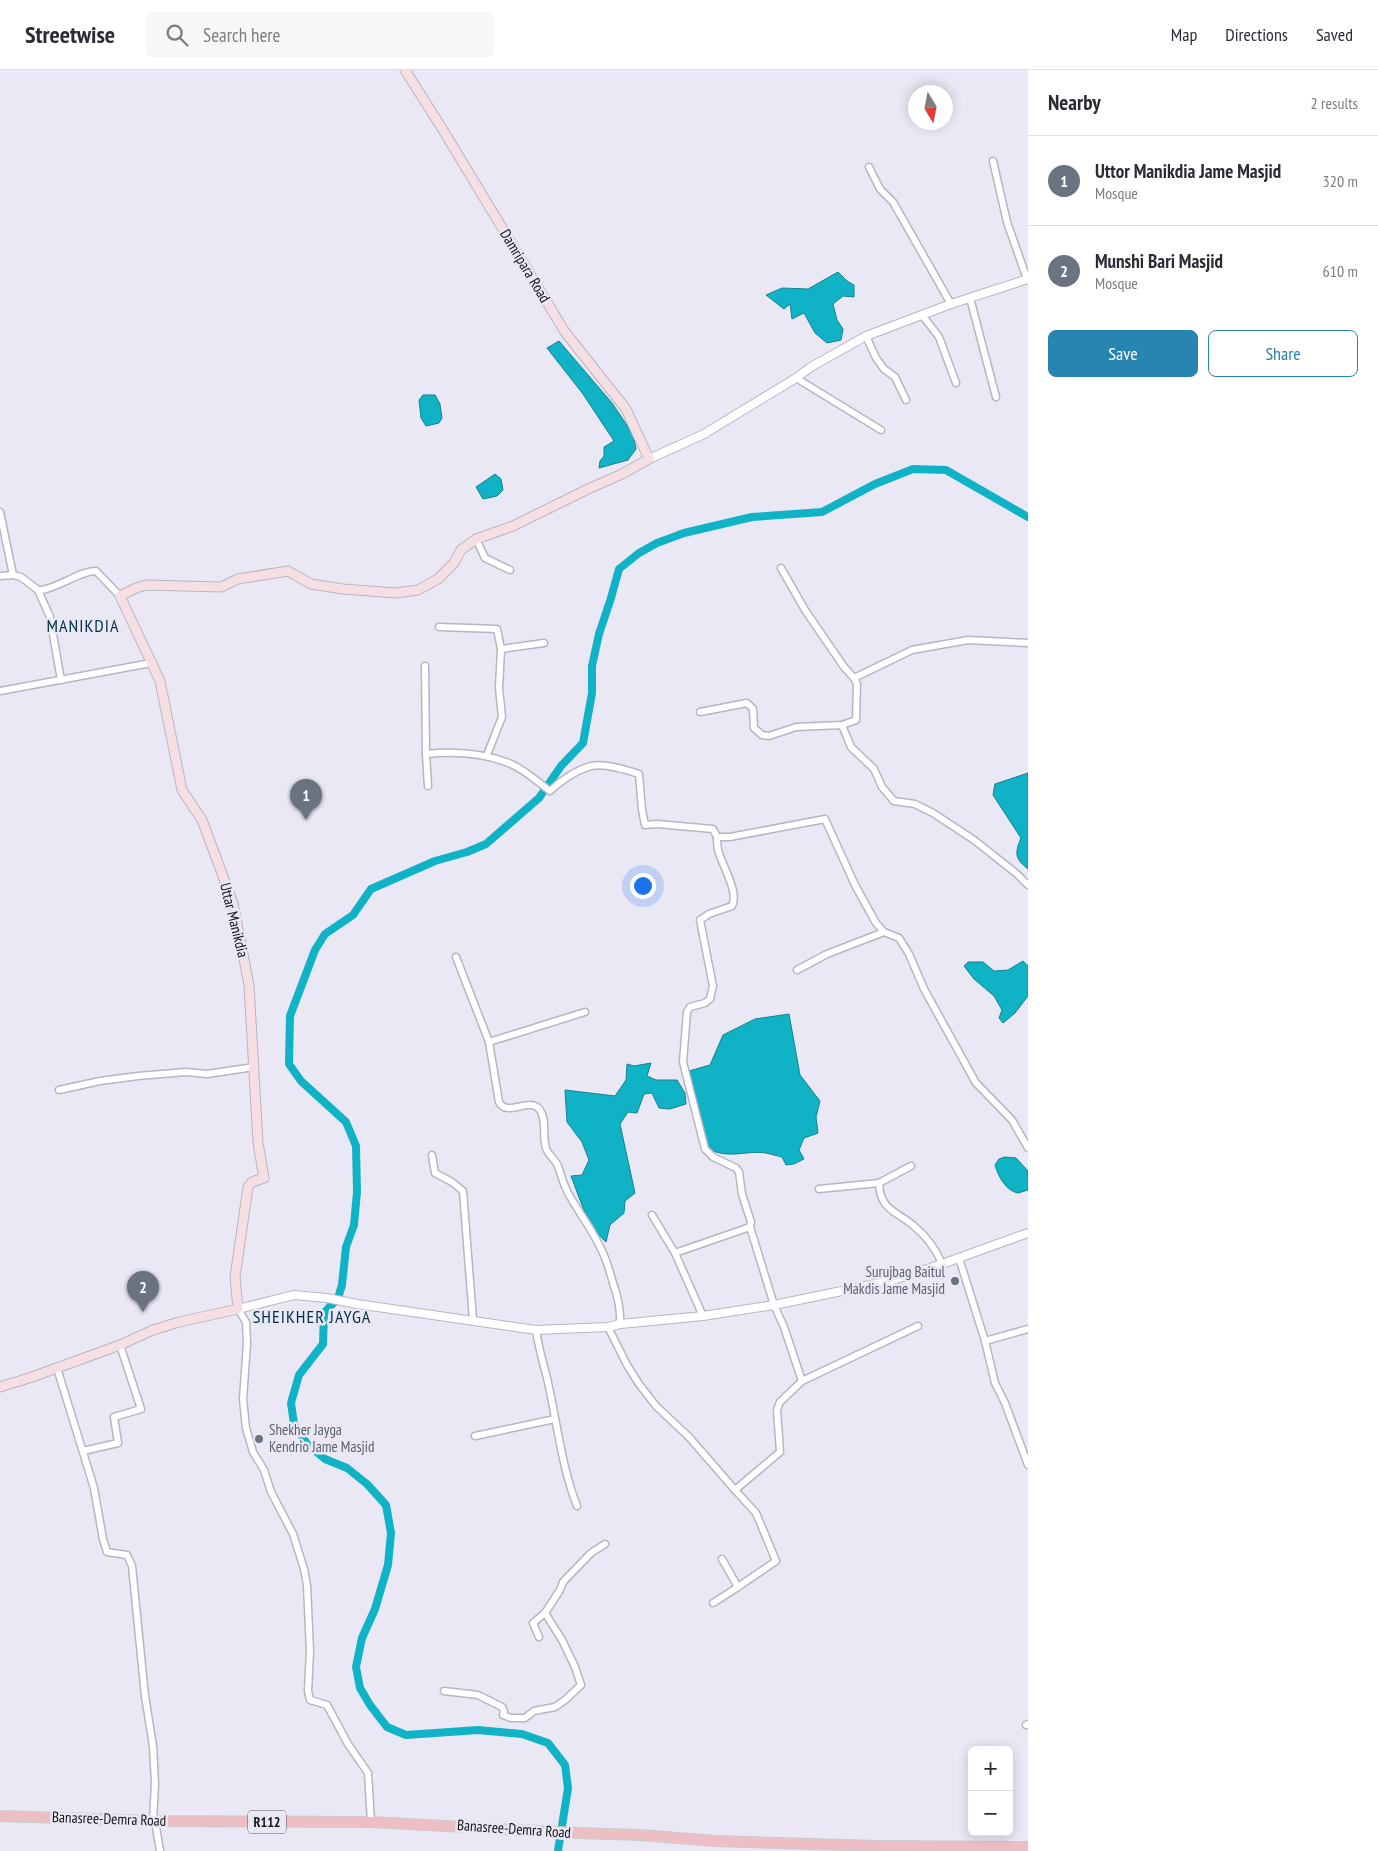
<!DOCTYPE html>
<html lang="en">
<head>
<meta charset="utf-8">
<style>
  body { margin:0; font-family:"PT Sans Narrow",sans-serif; background:#f7f7f7; color:#2b2b33 }
  .controls { position:absolute; right:15px; bottom:15px; display:grid; overflow:hidden; border-radius:8px; box-shadow:0 2px 12px #0003 }
  .controls button { width:45px; height:45px; display:grid; place-items:center; padding:0; border:0; border-bottom:1px solid #e1e1e2; background:#fff; color:#2b2b33; font:25px sans-serif }
  .compass { position:absolute; left:908px; top:15px; width:45px; height:45px; border-radius:50%; background:#fff; box-shadow:0 2px 12px #0003; rotate:170deg }
  .you { position:absolute; left:642px; top:815px; width:18px; height:18px; margin:-12px; border:4px solid #fff; border-radius:50%; background:#1a73e8; box-shadow:0 0 0 8px #1a73e833 }
  .badge { display:grid; place-items:center; width:32px; height:32px; border-radius:50%; background:#2885b2; color:#fff; font-size:16px; font-weight:700 }
  .pin { position:absolute; translate:-50% -41px; filter:drop-shadow(0 1px 2px #0008) }
  .pin::after { content:''; position:absolute; top:26px; width:18px; height:15px; background:inherit; clip-path:polygon(0 0,100% 0,50% 100%) }
  .list { margin:0; padding:0; list-style:none }
  h2 { display:flex; justify-content:space-between; align-items:center; height:65px; margin:0; padding:0 20px; font-size:21px }
  h2 small { font-size:16px; font-weight:400; color:#7c7c81 }
  .list li { display:grid; grid-template-columns:32px 1fr auto; gap:15px; align-items:center; box-sizing:border-box; height:90px; padding:0 20px; border-top:1px solid #e1e1e2 }
  .list b { display:block; font-size:19px; white-space:nowrap }
  .list p { margin:0; font-size:16px; white-space:nowrap; color:#7c7c81 }
  .list em { font-size:16px; font-style:normal; color:#7c7c81 }
  .actions { display:flex; gap:10px; padding:15px 20px }
  .actions a { flex:1; padding:11px 0; border:1px solid #2885b2; border-radius:8px; text-align:center; font-size:18px; color:#2885b2 }
  .actions .main { background:#2885b2; color:#fff }
  .icon { flex:none; width:28px; height:28px; fill:none; stroke:currentColor; stroke-width:2; stroke-linecap:round; stroke-linejoin:round }
  .map { position:relative; flex:none; width:1028px; height:1781px; overflow:hidden }
  header { display:flex; align-items:center; gap:30px; box-sizing:border-box; height:70px; padding:0 25px; background:#fff; border-bottom:1px solid #e1e1e2 }
  header strong { font-size:24px }
  nav { display:flex; gap:28px; margin-inline-start:auto; font-size:18px }
  .search { width:350px; height:45px; background:#f7f7f7; display:flex; align-items:center; gap:12px; box-sizing:border-box; padding:0 18px; border-radius:8px; color:#7c7c81; font-size:19px }
  main { display:flex }
  aside { flex:1; background:#fff }
  .map>svg:first-child { display:block }
  .water { fill:#10b3c5; stroke:#128391 }
  .lines { fill:none; stroke-linecap:round; stroke-linejoin:round }
  .canal { stroke:#10b3c5; stroke-width:8 }
  .minor-casing { stroke:#b8b5c2; stroke-width:9 }
  .tertiary-casing { stroke:#b8b5c2; stroke-width:10 }
  .secondary-casing { stroke:#b8b5c2; stroke-width:11 }
  .primary-casing { stroke:#cccbcc; stroke-width:12 }
  .minor { stroke:#fff; stroke-width:6 }
  .tertiary { stroke:#fff; stroke-width:8 }
  .secondary { stroke:#f6dfe2; stroke-width:9 }
  .primary { stroke:#edbfc5; stroke-width:10 }
  .worship-dot { fill:#6b7280; stroke:#eae8f5; stroke-width:2 }
  .labels { text-anchor:middle; stroke-width:5; stroke-linejoin:round; paint-order:stroke }
  .shield { fill:#eae8f5; stroke:#55545a; stroke-width:1 }
  .shield-label { font-size:14px; font-weight:bold; fill:#151418 }
  .street-label { font-size:15px; fill:#151418; stroke:#eae8f5 }
  .worship-label { font-size:15px; fill:#5b616d; stroke:#eae8f5; text-anchor:end }
  .quarter-label { font-size:18px; letter-spacing:1px; fill:#023145; stroke:#eae8f5 }
</style>
</head>
<body>
<header>
<strong>Streetwise</strong>
<div class="search"><svg class="icon" aria-label="search" viewBox="0 0 24 24"><circle cx="10" cy="10" r="6"/><path d="M15 15l6 6"/></svg>Search here</div>
<nav><a>Map</a><a>Directions</a><a>Saved</a></nav>
</header>
<main>
<div class="map">
<svg width="1028" height="1781" viewBox="0 0 1028 1781">
  <rect width="100%" height="100%" fill="#eae8f5"/>
  <!-- water -->
  <g class="water">
    <path d="M838 202 847 211 854 215V227L843 226 833 234 837 250 843 259 841 270 827 273 815 263 804 243 792 249 790 234 784 239 766 225 782 218 808 219Z"/>
    <path d="M559 271 612 333 633 364 636 379 628 390 599 398 600 391 604 386V377L614 371 583 324 547 278Z"/>
    <path d="M423 325H435L440 334 442 348 439 353 426 356 421 348 419 330Z"/>
    <path d="M495 404 501 409 503 420 497 426 483 429 476 417Z"/>
    <path d="M1028 703V799C1014 788 1015 783 1021 768L993 725 995 714Z"/>
    <path d="M1023 891 1028 896V926L1015 943 1003 953 999 948 1002 940 994 926 974 909 964 896 968 892H983L994 901 1008 900Z"/>
    <path d="M789 944 800 1005 820 1031 816 1047 818 1063 804 1068 799 1080 804 1089 794 1094 786 1095 782 1087C777 1086 771 1084 766 1083 745 1080 728 1090 707 1078L701 1046 689 1001 710 995 723 965 755 949Z"/>
    <path d="M651 993 647 1006 656 1010H677L685 1023 686 1034 670 1039 659 1038 652 1023 644 1024 637 1043 628 1042 620 1054 635 1123 625 1131 624 1143 610 1155 606 1172C587 1156 580 1129 571 1106L582 1105 589 1090 582 1072 567 1052 565 1020 615 1026 626 1010 627 994 634 996Z"/>
    <path d="M1005 1087 1016 1088 1028 1101V1120L1018 1123C1006 1121 998 1106 995 1095L999 1089Z"/>
  </g>
  <g class="lines">
    <!-- canal -->
    <path class="canal" d="M558 1781 568 1718 565 1695 548 1673 522 1664 478 1660 406 1665 387 1657 370 1635 360 1618 356 1597 362 1568 375 1539 388 1495 391 1463 386 1435 367 1414 347 1398 325 1389 307 1374 294 1354 291 1333 299 1305 323 1274 324 1243 338 1228 342 1215 346 1177 354 1155 357 1122 356 1076 346 1052 301 1011 289 994 290 946 315 880 325 864 353 845 371 819 435 791 467 782 486 774 539 728 561 696 583 673 592 623V596L599 564 611 528 619 499 639 483 657 473 684 463 752 447 822 442 875 414 913 399 946 400 1028 447"/>
    <!-- minor casing -->
    <g class="minor-casing">
      <g id="minor">
        <path d="M993 91 1007 152 1027 209"/>
        <path d="M869 97 880 119 893 132 951 234"/>
        <path d="M970 228 996 327"/>
        <path d="M922 245 939 267 956 313"/>
        <path d="M866 266 876 288 884 299 895 307 906 330"/>
        <path d="M796 308 881 360"/>
        <path d="M0 442 13 505 21 507 38 520H42C60 517 80 501 96 501L120 526"/>
        <path d="M476 469 485 488 510 500"/>
        <path d="M781 498 805 540 844 597 854 608 857 614 856 650 842 655"/>
        <path d="M0 506 13 505"/>
        <path d="M38 520 50 547 61 610"/>
        <path d="M439 557 497 559 501 579 499 618 502 647 487 685"/>
        <path d="M501 579 544 573"/>
        <path d="M425 596 426 684 428 716"/>
        <path d="M854 608 912 580 968 570 1028 573"/>
        <path d="M0 621 151 593"/>
        <path d="M700 642 747 633 753 639 754 658 762 665 769 666 796 657 842 655 851 677 874 699 882 717 894 731 915 734 933 743 974 770 1017 804 1028 815"/>
        <path d="M426 684C454 681 485 683 511 694 525 700 538 712 550 721 561 710 577 700 591 696 603 693 627 700 639 704L642 740 645 755 657 754 713 759 717 767H730L825 749 855 815 876 853 884 862 899 868 909 884 924 919 976 1013 1012 1050 1028 1078"/>
        <path d="M717 767C717 772 717 778 719 783 723 797 739 822 732 836L709 844 700 850 713 916 710 929 705 933 690 937 687 942 683 992 705 1079 713 1087 736 1098 739 1102 742 1124 751 1152 750 1157"/>
        <path d="M456 887 489 972 499 1032C507 1048 530 1026 540 1040 547 1050 542 1066 546 1078 548 1085 555 1089 558 1096 561 1105 563 1113 567 1121 578 1142 593 1160 602 1181 607 1191 610 1202 613 1213 618 1227 621 1239 620 1254"/>
        <path d="M797 900 827 884 884 862"/>
        <path d="M489 972 585 942"/>
        <path d="M59 1020 100 1011 138 1006 186 1002 207 1004 254 997"/>
        <path d="M432 1085 435 1103 452 1112 463 1121 473 1250"/>
        <path d="M879 1113C880 1141 897 1141 914 1156 927 1167 936 1179 942 1194"/>
        <path d="M819 1119 879 1113 911 1096"/>
        <path d="M652 1145 675 1183 703 1246"/>
        <path d="M675 1183 750 1157 774 1235 784 1257 802 1311 780 1332 777 1340 780 1382 735 1420 756 1443 776 1491 738 1517 722 1489"/>
        <path d="M959 1188 985 1271 995 1313 1005 1333 1028 1395"/>
        <path d="M238 1239 246 1252 247 1273 243 1329 246 1358 253 1382 264 1400 271 1422 293 1464 304 1499 307 1515 310 1581 308 1621 310 1630 327 1635 348 1674 368 1703 371 1752"/>
        <path d="M608 1257 627 1295 639 1314 656 1336 689 1367 735 1420"/>
        <path d="M536 1260C538 1276 543 1292 547 1308 557 1351 561 1395 577 1436"/>
        <path d="M985 1271 1028 1259"/>
        <path d="M57 1298 94 1418 103 1469 107 1482 127 1485 132 1496 145 1626 153 1676 155 1713 153 1751"/>
        <path d="M802 1311 918 1256"/>
        <path d="M475 1366 555 1349"/>
        <path d="M83 1381 118 1373 114 1347 141 1339 120 1275"/>
        <path d="M713 1533 738 1517"/>
        <path d="M545 1543 560 1520 563 1512 591 1483 605 1474"/>
        <path d="M444 1621 478 1625 502 1637 504 1641 503 1645 511 1648H525L534 1641 555 1637 565 1630 581 1615 575 1597 562 1570 545 1543 533 1553 539 1567"/>
        <path d="M1026 1655 1028 1654"/>
        <path d="M155 1751 160 1781"/>
      </g>
    </g>
    <!-- tertiary casing -->
    <g class="tertiary-casing">
      <g id="tertiary">
        <path d="M649 389 704 364 796 308 811 297 866 266 951 234 1028 209"/>
        <path d="M238 1239 294 1225 327 1228 357 1234 536 1260 608 1257 620 1254 703 1246 774 1235 890 1211 942 1194 1028 1163"/>
      </g>
    </g>
    <!-- secondary casing -->
    <g class="secondary-casing">
      <path id="secondary" d="M0 1317 32 1307 120 1275 153 1260 179 1252 238 1239 235 1207 248 1117 252 1112 264 1108 258 1073 249 915 233 833 202 750 182 720 160 611 120 526 136 518 146 515 221 517 238 509 288 501 311 514 343 519 396 523 418 520 438 509 454 493 461 480 476 469 513 456 588 419 622 404 649 389 626 339 565 262 443 60 405 0"/>
    </g>
    <!-- primary casing -->
    <g class="primary-casing">
      <path id="primary" d="M0 1746 155 1751 371 1752 577 1763 640 1765 716 1771 880 1776 1028 1777"/>
    </g>
    <!-- minor -->
    <use href="#minor" class="minor"/>
    <!-- tertiary -->
    <use href="#tertiary" class="tertiary"/>
    <!-- secondary -->
    <use href="#secondary" class="secondary"/>
    <!-- primary -->
    <use href="#primary" class="primary"/>
  </g>
  <!-- markers -->
  <g class="worship-dot">
    <circle cx="955" cy="1211" r="5"/>
    <circle cx="259" cy="1369" r="5"/>
  </g>
  <g class="labels">
    <!-- shield labels -->
    <rect class="shield" x="248" y="1740.5" width="38" height="23" rx="4"/>
    <g class="shield-label">
      <text x="267" y="1757">R112</text>
    </g>
    <!-- street labels -->
    <g class="street-label">
      <text transform="translate(525 196) rotate(59)" y="5">Damripara Road</text>
      <text transform="translate(234 850) rotate(76)" y="5">Uttar Manikdia</text>
      <text transform="translate(109 1749) rotate(2)" y="5">Banasree-Demra Road</text>
      <text transform="translate(514 1759) rotate(4)" y="5">Banasree-Demra Road</text>
    </g>
    <!-- worship labels -->
    <g class="worship-label">
      <text x="945" y="1207">Surujbag Baitul<tspan x="945" dy="17">Makdis Jame Masjid</tspan></text>
      <text x="269" y="1365" text-anchor="start">Shekher Jayga<tspan x="269" dy="17">Kendrio Jame Masjid</tspan></text>
    </g>
    <!-- quarter labels -->
    <g class="quarter-label">
      <text x="83" y="562">MANIKDIA</text>
      <text x="312" y="1253">SHEIKHER JAYGA</text>
    </g>
  </g>
</svg>
<div class="controls">
<button>+</button>
<button>−</button>
</div>
<svg class="compass" viewBox="-18 -18 36 36"><path d="M0-13l5 13h-10z" fill="#e53935"/><path d="M0 13l5-13h-10z" fill="#7c7c81"/></svg>
<div class="you"></div>
<div class="pin badge" style="left:306px;top:750px;background:#6b7280">1</div>
<div class="pin badge" style="left:143px;top:1242px;background:#6b7280">2</div>
</div>
<aside>
<h2>Nearby<small>2 results</small></h2>
<ul class="list">
<li><span class="badge" style="background:#6b7280">1</span><div><b>Uttor Manikdia Jame Masjid</b><p>Mosque</p></div><em>320 m</em></li>
<li><span class="badge" style="background:#6b7280">2</span><div><b>Munshi Bari Masjid</b><p>Mosque</p></div><em>610 m</em></li>
</ul>
<div class="actions"><a class="main">Save</a><a>Share</a></div>
</aside>
</main>
</body>
</html>
